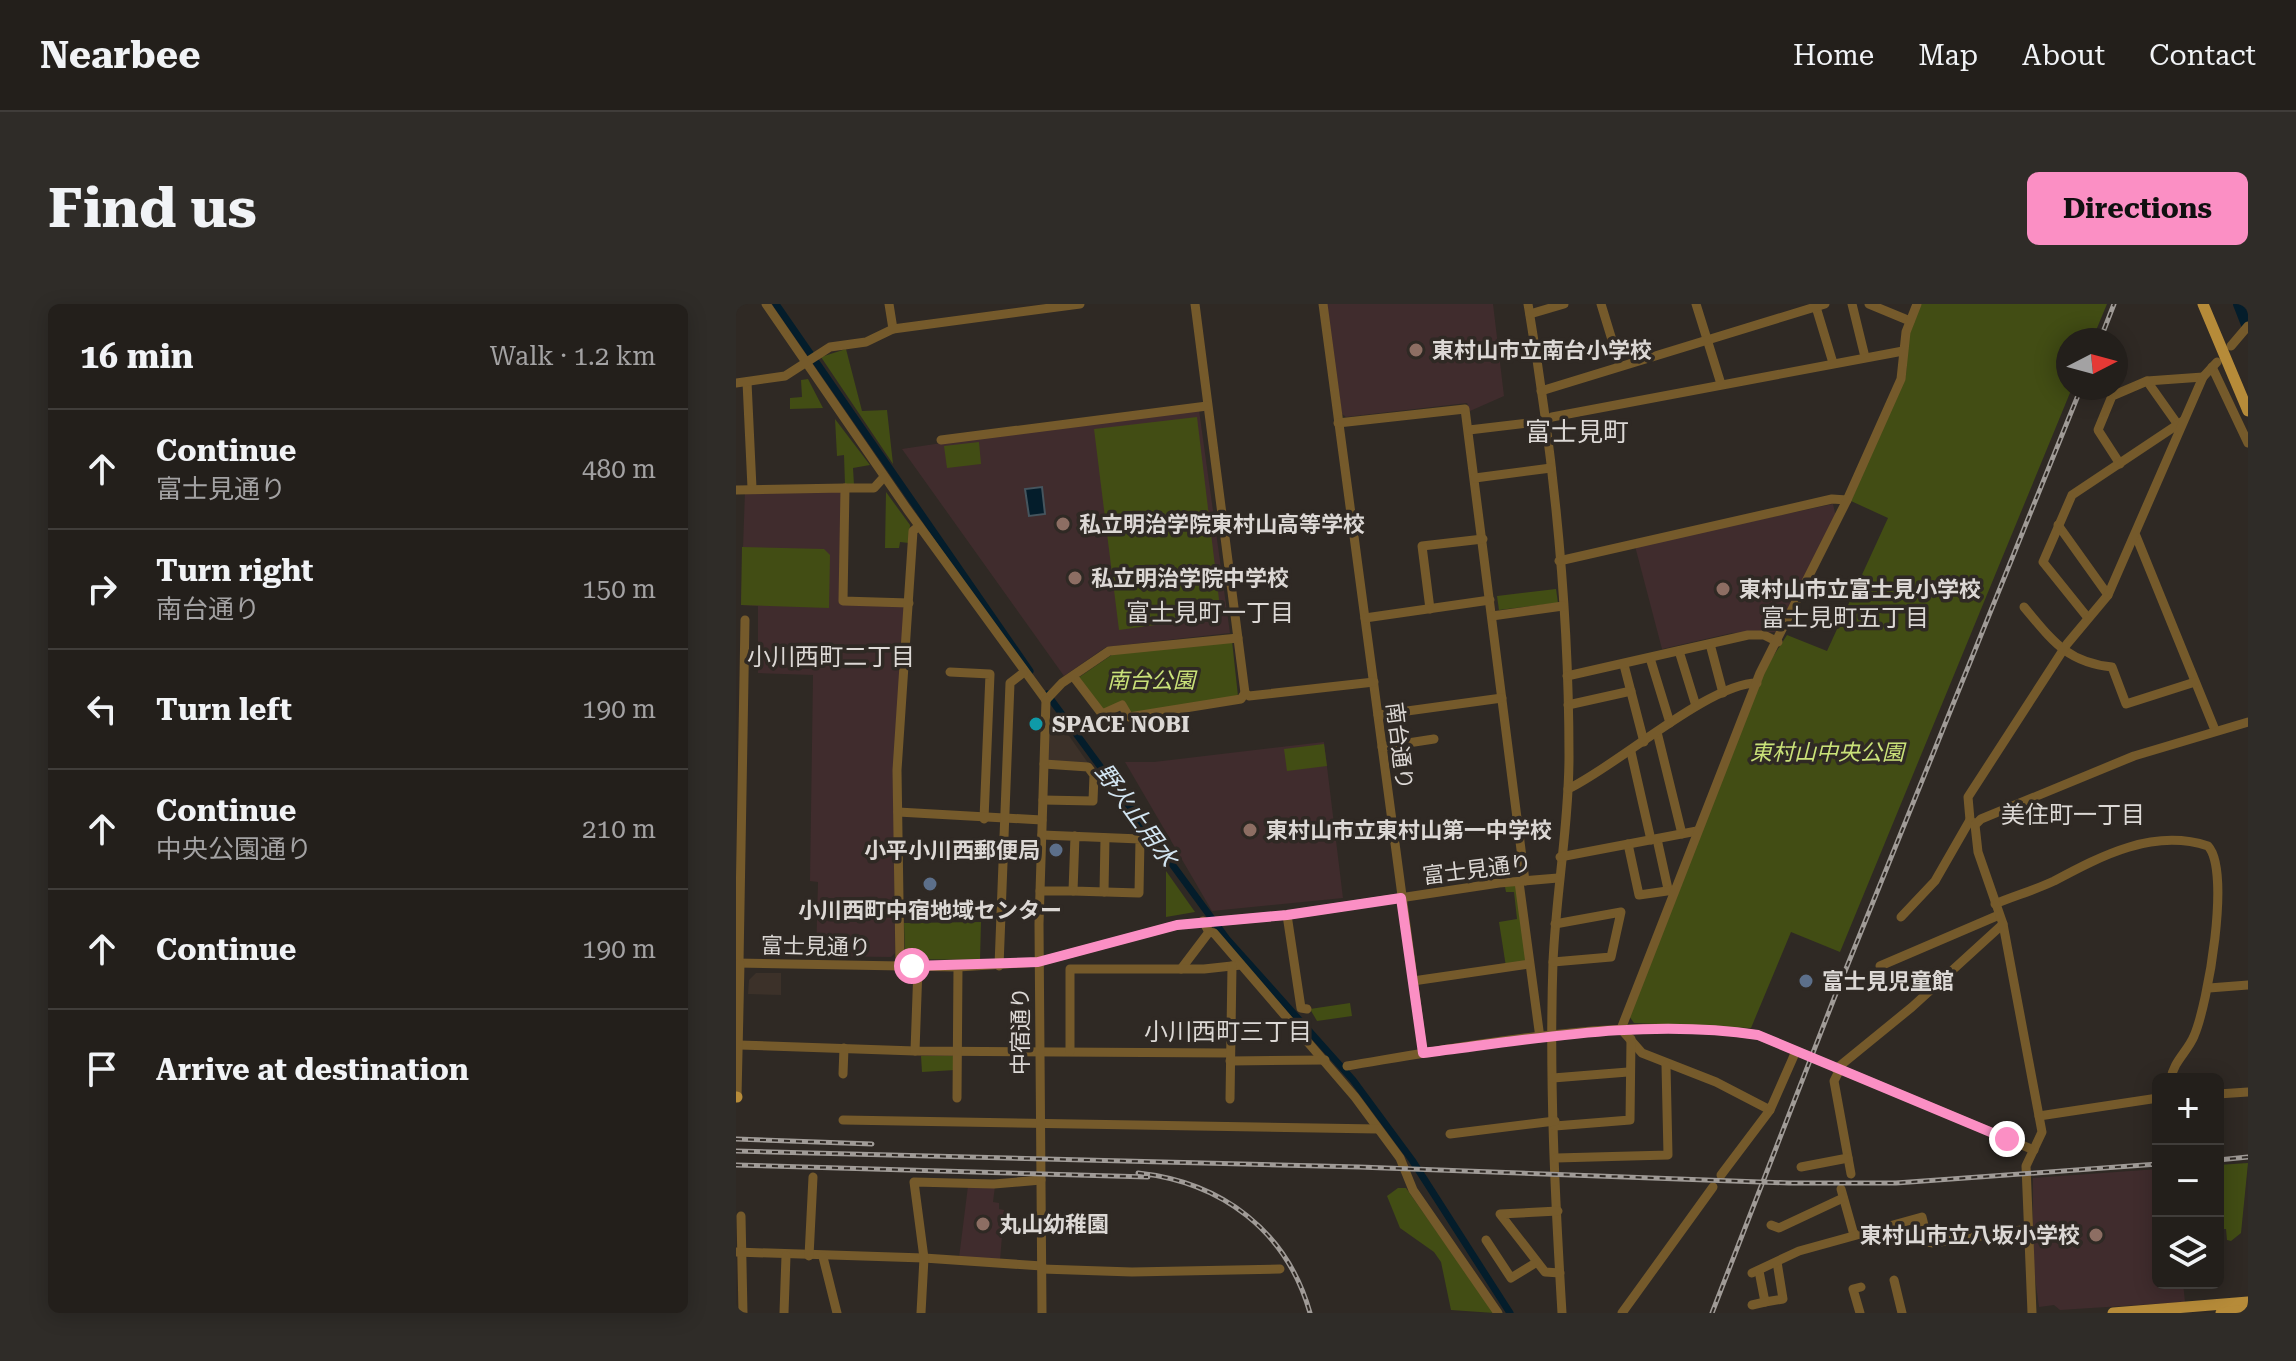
<!DOCTYPE html>
<html lang="en">
<head>
<meta charset="utf-8">
<style>
  body { margin:0; font-family:"Roboto Serif","Noto Sans JP",serif; background:#2f2c28; color:#f1f3f6 }
  .controls { position:absolute; right:24px; bottom:24px; display:grid; overflow:hidden; border-radius:12px; box-shadow:0 4px 20px #0003 }
  .controls button { width:72px; height:72px; display:grid; place-items:center; padding:0; border:0; border-bottom:2px solid #403d3a; background:#231f1b; color:#f1f3f6; font:40px sans-serif }
  .compass { position:absolute; left:1320px; top:24px; width:72px; height:72px; border-radius:50%; background:#231f1b; box-shadow:0 4px 20px #0003; rotate:84deg }
  .stop { position:absolute; width:24px; height:24px; margin:-18px; border:6px solid #fb8fc4; border-radius:50%; background:#fff }
  .stop.end { background:#fb8fc4; border-color:#fff; box-shadow:0 2px 8px #0008 }
  .list { margin:0; padding:0; list-style:none }
  h2 { display:flex; justify-content:space-between; align-items:center; height:104px; margin:0; padding:0 32px; font-size:34px }
  h2 small { font-size:26px; font-weight:400; color:#a3a2a3 }
  .list li { display:grid; grid-template-columns:52px 1fr auto; gap:24px; align-items:center; box-sizing:border-box; height:120px; padding:0 32px; border-top:2px solid #403d3a }
  .list b { display:block; font-size:30px; white-space:nowrap }
  .list p { margin:0; font-size:26px; white-space:nowrap; color:#a3a2a3 }
  .list em { font-size:26px; font-style:normal; color:#a3a2a3 }
  .icon { flex:none; width:44px; height:44px; fill:none; stroke:currentColor; stroke-width:2; stroke-linecap:round; stroke-linejoin:round }
  .map { position:relative; flex:none; width:1512px; height:1009px; overflow:hidden; border-radius:12px }
  header { display:flex; align-items:center; gap:48px; box-sizing:border-box; height:112px; padding:0 40px; background:#231f1b; border-bottom:2px solid #403d3a }
  header strong { font-size:38px }
  nav { display:flex; gap:44px; margin-inline-start:auto; font-size:28px }
  .intro { display:flex; align-items:center; justify-content:space-between; box-sizing:border-box; height:192px; padding:0 48px }
  h1 { margin:0; font-size:56px }
  .button { padding:20px 36px; border-radius:12px; background:#fb8fc4; color:#111; font-size:28px; font-weight:700 }
  main { display:flex; gap:48px; padding:0 48px }
  aside { flex:1; background:#231f1b; border-radius:12px; box-shadow:0 4px 20px #0003 }
  .map>svg:first-child { display:block }
  .built { fill:#3c3129 }
  .education { fill:#402c2d }
  .green { fill:#424d14 }
  .water { fill:#041d2b; stroke:#45555e; stroke-width:2 }
  .lines { fill:none; stroke-linecap:round; stroke-linejoin:round }
  .canal { stroke:#041d2b; stroke-width:7 }
  .river { stroke:#041d2b; stroke-width:12 }
  .minor { stroke:#755a2b; stroke-width:9 }
  .major { stroke:#b68b39; stroke-width:11 }
  .rail-casing { stroke:#a09b97; stroke-width:5 }
  .rail { stroke:#2f2924; stroke-width:2; stroke-dasharray:6; stroke-linecap:butt }
  .route { stroke:#fb8fc4; stroke-width:10 }
  .education-dot { fill:#8d6e63; stroke:#2f2924; stroke-width:3 }
  .culture-dot { fill:#0f9aa8; stroke:#2f2924; stroke-width:3 }
  .service-dot { fill:#5c6f8a; stroke:#2f2924; stroke-width:3 }
  .labels { text-anchor:middle; stroke-width:7; stroke-linejoin:round; paint-order:stroke }
  .poi-label { font-size:22px; font-weight:bold; fill:#dcd8d5; stroke:#2f2924; text-anchor:start }
  .park-label { font-size:22px; font-style:italic; fill:#cae279; stroke:#2f2924 }
  .street-label { font-size:22px; fill:#dcd8d5; stroke:#2f2924 }
  .neighbourhood-label { font-size:24px; fill:#dcd8d5; stroke:#2f2924 }
  .water-label { font-size:24px; font-style:italic; fill:#d2e5f2; stroke:#2f2924 }
  .quarter-label { font-size:26px; fill:#dcd8d5; stroke:#2f2924 }
</style>
</head>
<body>
<header>
<strong>Nearbee</strong>
<nav><a>Home</a><a>Map</a><a>About</a><a>Contact</a></nav>
</header>
<div class="intro"><h1>Find us</h1><a class="button">Directions</a></div>
<main>
<aside>
<h2>16 min<small>Walk · 1.2 km</small></h2>
<ul class="list">
<li><svg class="icon" aria-label="ahead" viewBox="0 0 24 24"><path d="M12 20V5M6 11l6-6 6 6"/></svg><div><b>Continue</b><p>富士見通り</p></div><em>480 m</em></li>
<li><svg class="icon" aria-label="right" viewBox="0 0 24 24"><path d="M7 20v-9h11M14 6l5 5-5 5"/></svg><div><b>Turn right</b><p>南台通り</p></div><em>150 m</em></li>
<li><svg class="icon" aria-label="left" viewBox="0 0 24 24"><path d="M17 20v-9H6M10 6l-5 5 5 5"/></svg><div><b>Turn left</b></div><em>190 m</em></li>
<li><svg class="icon" aria-label="ahead" viewBox="0 0 24 24"><path d="M12 20V5M6 11l6-6 6 6"/></svg><div><b>Continue</b><p>中央公園通り</p></div><em>210 m</em></li>
<li><svg class="icon" aria-label="ahead" viewBox="0 0 24 24"><path d="M12 20V5M6 11l6-6 6 6"/></svg><div><b>Continue</b></div><em>190 m</em></li>
<li><svg class="icon" aria-label="arrive" viewBox="0 0 24 24"><path d="M6 21V4h12l-3 4 3 4H6"/></svg><div><b>Arrive at destination</b></div></li>
</ul>
</aside>
<div class="map">
<svg width="1512" height="1009" viewBox="0 0 1512 1009">
  <rect width="100%" height="100%" fill="#2f2924"/>
  <!-- built -->
  <g class="built">
    <path d="M311 428 331 429 352 459H312Z"/>
    <path d="M20 669H45V691L12 690 13 676Z"/>
  </g>
  <!-- education -->
  <g class="education">
    <path d="M590 0H757L768 92 734 107 731 99 610 113 606 110Z"/>
    <path d="M463 106 494 329 370 343 328 372 166 145 272 129Z"/>
    <path d="M9 187 105 188V299L166 301 169 305 158 461 159 649 155 653 80 652 82 578 74 577 77 371 22 369V302L5 301Z"/>
    <path d="M1097 200 1100 213 1043 328 996 329 926 345 899 242Z"/>
    <path d="M588 438 607 594 476 607 389 458H418Z"/>
    <path d="M1422 865V979H1447L1449 998 1324 1006 1318 1001 1303 1003 1297 959V874Z"/>
    <path d="M232 882H259L257 898 263 899V905L268 906 264 957 223 954Z"/>
  </g>
  <!-- green -->
  <g class="green">
    <path d="M1184 0H1371L1356 36H1332V84H1336L1104 648 1055 628 1015 724 898 719 893 712 1029 365 1051 331 1091 347 1152 214 1115 197 1170 71 1172 29Z"/>
    <path d="M110 45 126 107 151 106 157 160 85 53Z"/>
    <path d="M72 75 87 104 54 105V94L66 93 65 76Z"/>
    <path d="M461 113 485 312 383 326 358 125Z"/>
    <path d="M99 115 134 161 117 164 118 181H109L108 151 101 152Z"/>
    <path d="M243 138 245 160 211 164 208 142Z"/>
    <path d="M150 188 174 221 173 239 164 238 163 244H149Z"/>
    <path d="M6 243 88 245 94 251 93 304 5 301Z"/>
    <path d="M820 285 822 299 763 306 761 292Z"/>
    <path d="M496 337 502 392 395 410 388 398 367 407 342 374 377 350Z"/>
    <path d="M588 440 591 462 551 467 548 445Z"/>
    <path d="M430 567 459 608 430 613Z"/>
    <path d="M781 577 793 660 770 663 763 618 781 615 778 588H770L768 578Z"/>
    <path d="M245 618 244 656 173 655 169 650 168 619Z"/>
    <path d="M614 699 616 712 581 717 574 705Z"/>
    <path d="M185 752H219V766L186 768Z"/>
    <path d="M1512 859 1505 929 1495 937 1491 936 1490 925H1482V861Z"/>
    <path d="M662 884H670L758 1009 715 1006 705 958 698 948 664 924 651 892Z"/>
  </g>
  <!-- water -->
  <path class="water" d="M306 183 309 210 293 212 289 185Z"/>
  <g class="lines">
    <!-- canal -->
    <g class="canal">
      <path d="M40 0 294 367"/>
      <path d="M311 390 491 635 617 776 676 856 774 1009"/>
    </g>
    <!-- river -->
    <path class="river" d="M1503 0 1512 23"/>
    <!-- minor -->
    <g class="minor">
      <path d="M30 0 171 205 310 396"/>
      <path d="M153 0 157 25"/>
      <path d="M459 0 509 389"/>
      <path d="M587 0 687 749"/>
      <path d="M792 0C817 148 833 302 833 452 833 521 820 589 817 658 813 774 819 893 826 1009"/>
      <path d="M865 0 884 62"/>
      <path d="M960 0 985 80"/>
      <path d="M1116 0 1129 53"/>
      <path d="M1133 0 1174 17"/>
      <path d="M1080 3 1097 59"/>
      <path d="M794 10 828 0"/>
      <path d="M1495 42 1512 22"/>
      <path d="M1476 63 1512 139"/>
      <path d="M1411 77 1440 118"/>
      <path d="M11 78 16 184"/>
      <path d="M0 79 49 72 94 43 130 38 157 25 344 0"/>
      <path d="M805 87 1089 0"/>
      <path d="M602 119 729 105 789 577"/>
      <path d="M733 126 810 117 816 113 1167 47"/>
      <path d="M205 136 471 102"/>
      <path d="M1384 160 1362 126 1376 92 1411 77 1467 73"/>
      <path d="M739 174 815 164"/>
      <path d="M109 184H138L148 173"/>
      <path d="M0 186 109 184 107 297 173 299"/>
      <path d="M1322 221 1372 291"/>
      <path d="M1400 232 1479 426"/>
      <path d="M823 257 1096 195 1111 196"/>
      <path d="M1288 303C1316 336 1330 358 1376 363L1390 400 1459 378"/>
      <path d="M694 305 686 242 747 235"/>
      <path d="M756 312 827 302"/>
      <path d="M629 314 754 296"/>
      <path d="M1352 314 1307 258 1336 191 1447 117"/>
      <path d="M974 340 987 389"/>
      <path d="M943 347 960 402"/>
      <path d="M914 354 934 419"/>
      <path d="M888 361 908 438"/>
      <path d="M214 368 254 370 248 515"/>
      <path d="M337 372 366 410 386 401 393 413 505 395 509 389 513 392 638 378"/>
      <path d="M831 372 1012 331H1028L1042 338"/>
      <path d="M310 396 326 379 373 347 502 334"/>
      <path d="M832 401 895 387"/>
      <path d="M642 411 766 394"/>
      <path d="M921 428 946 530"/>
      <path d="M646 443 698 435"/>
      <path d="M895 448 915 536"/>
      <path d="M832 485C881 462 973 379 1021 379"/>
      <path d="M307 496 357 497 358 471 352 463 308 460"/>
      <path d="M162 508 306 516"/>
      <path d="M1239 521 1234 516 1232 493 1331 340 1372 291 1467 73 1481 58"/>
      <path d="M306 531 404 535 403 589 337 587 339 532"/>
      <path d="M921 535 932 585"/>
      <path d="M892 540 903 591 938 586"/>
      <path d="M824 553 961 527"/>
      <path d="M783 578 804 734"/>
      <path d="M304 587H337"/>
      <path d="M368 588 369 534"/>
      <path d="M1259 600C1278 592 1299 586 1318 577 1365 552 1417 524 1472 542 1495 567 1472 700 1458 732 1452 747 1437 758 1435 775"/>
      <path d="M551 611 565 704 571 705"/>
      <path d="M1165 613 1199 577 1234 516"/>
      <path d="M467 617 473 628 478 629 619 793 664 854 677 886 762 1009"/>
      <path d="M817 658 875 653 885 608 819 620"/>
      <path d="M0 659 222 663 302 658 441 621 551 611 763 579 822 574"/>
      <path d="M3 659 9 316"/>
      <path d="M164 662 161 466 177 227 183 222"/>
      <path d="M263 662 274 379 287 369"/>
      <path d="M1144 662 1263 611"/>
      <path d="M445 665 473 628"/>
      <path d="M677 677 793 660"/>
      <path d="M1473 684 1512 681"/>
      <path d="M885 725 1024 369 1111 196 1165 75 1170 28 1181 0"/>
      <path d="M885 725 906 749 980 778 1034 806 1060 747"/>
      <path d="M3 741 179 747 494 749"/>
      <path d="M179 747 182 663"/>
      <path d="M334 747V665H468L505 661"/>
      <path d="M494 757 589 756"/>
      <path d="M611 762C743 740 889 711 1022 731L1298 846"/>
      <path d="M1100 765 1176 703 1267 620"/>
      <path d="M1103 767 1098 777 1115 870"/>
      <path d="M107 770 108 744"/>
      <path d="M817 774 892 768"/>
      <path d="M1482 790 1512 788"/>
      <path d="M1 793 4 659"/>
      <path d="M221 794 222 663"/>
      <path d="M494 795 496 662"/>
      <path d="M1303 812 1422 794"/>
      <path d="M107 816 642 825"/>
      <path d="M819 822 894 816 895 735"/>
      <path d="M714 830 819 817"/>
      <path d="M820 854 932 851 930 761"/>
      <path d="M1065 863 1112 854"/>
      <path d="M985 871 1034 806"/>
      <path d="M1105 885 1118 931"/>
      <path d="M822 907 764 910 809 968 824 969"/>
      <path d="M5 912 7 1009"/>
      <path d="M1035 921 1043 924 1107 894"/>
      <path d="M750 936 775 974 801 958"/>
      <path d="M0 948 188 954 306 962"/>
      <path d="M73 952 77 873"/>
      <path d="M87 953 101 1009"/>
      <path d="M306 965 396 968 544 965"/>
      <path d="M1023 967 1029 998 1047 995 1041 958"/>
      <path d="M1016 969 1063 947 1186 913 1192 938 1197 939 1292 925"/>
      <path d="M1158 976 1166 1009"/>
      <path d="M1016 1001 1029 998"/>
      <path d="M48 1009 50 952"/>
      <path d="M185 1009 188 954 178 878 258 880 305 876"/>
      <path d="M306 1009 303 620 310 396"/>
      <path d="M886 1009 977 883"/>
      <path d="M1124 1009 1117 985 1125 983"/>
      <path d="M1296 1009 1290 862 1306 828 1267 620 1242 548 1239 521 1245 515 1398 452 1512 418"/>
    </g>
    <!-- major -->
    <g class="major">
      <path d="M1467 0 1512 107"/>
      <path d="M0 793H1"/>
      <path d="M1377 1009 1512 998"/>
      <path d="M1485 1009 1512 1006"/>
    </g>
    <!-- rail casing -->
    <g class="rail-casing">
      <g id="rail">
        <path d="M1364 36 1378 0"/>
        <path d="M0 835 136 840"/>
        <path d="M0 847 623 863 1053 879H1160L1422 860"/>
        <path d="M1482 856 1512 853"/>
        <path d="M0 861 412 873"/>
        <path d="M402 869C486 878 551 927 574 1009"/>
        <path d="M976 1009 1099 692 1345 84"/>
      </g>
    </g>
    <!-- rail -->
    <use href="#rail" class="rail"/>
  </g>
  <g class="lines">
    <!-- route -->
    <path class="route" d="M176 662 302 658 441 621 551 611 665 594 687 749C799 735 910 714 1022 731L1271 835"/>
  </g>
  <!-- markers -->
  <g class="education-dot">
    <circle cx="680" cy="46" r="8"/>
    <circle cx="327" cy="220" r="8"/>
    <circle cx="339" cy="274" r="8"/>
    <circle cx="987" cy="285" r="8"/>
    <circle cx="514" cy="526" r="8"/>
    <circle cx="247" cy="920" r="8"/>
    <circle cx="1360" cy="931" r="8"/>
  </g>
  <circle class="culture-dot" cx="300" cy="420" r="8"/>
  <g class="service-dot">
    <circle cx="320" cy="546" r="8"/>
    <circle cx="194" cy="580" r="8"/>
    <circle cx="1070" cy="677" r="8"/>
  </g>
  <g class="labels">
    <!-- poi labels -->
    <g class="poi-label">
      <text x="696" y="54">東村山市立南台小学校</text>
      <text x="343" y="228">私立明治学院東村山高等学校</text>
      <text x="355" y="282">私立明治学院中学校</text>
      <text x="1003" y="293">東村山市立富士見小学校</text>
      <text x="316" y="428">SPACE NOBI</text>
      <text x="530" y="534">東村山市立東村山第一中学校</text>
      <text x="304" y="554" text-anchor="end">小平小川西郵便局</text>
      <text x="194" y="614" text-anchor="middle">小川西町中宿地域センター</text>
      <text x="1086" y="685">富士見児童館</text>
      <text x="263" y="928">丸山幼稚園</text>
      <text x="1344" y="939" text-anchor="end">東村山市立八坂小学校</text>
    </g>
    <!-- park labels -->
    <g class="park-label">
      <text x="415" y="384">南台公園</text>
      <text x="1091" y="456">東村山中央公園</text>
    </g>
    <!-- street labels -->
    <g class="street-label">
      <text transform="translate(664 442) rotate(83)" y="8">南台通り</text>
      <text transform="translate(741 565) rotate(-7)" y="8">富士見通り</text>
      <text transform="translate(80 642) rotate(1)" y="8">富士見通り</text>
      <text transform="translate(284 727) rotate(-90)" y="8">中宿通り</text>
    </g>
    <!-- neighbourhood labels -->
    <g class="neighbourhood-label">
      <text x="474" y="317">富士見町一丁目</text>
      <text x="1109" y="322">富士見町五丁目</text>
      <text x="95" y="361">小川西町二丁目</text>
      <text x="1337" y="519">美住町一丁目</text>
      <text x="492" y="736">小川西町三丁目</text>
    </g>
    <!-- water labels -->
    <g class="water-label">
      <text transform="translate(400 511) rotate(54)" y="8">野火止用水</text>
    </g>
    <!-- quarter labels -->
    <g class="quarter-label">
      <text x="841" y="137">富士見町</text>
    </g>
  </g>
</svg>
<div class="controls">
<button>+</button>
<button>−</button>
<button><svg class="icon" aria-label="layers" viewBox="0 0 24 24"><path d="M12 4l9 5-9 5-9-5zM3 14l9 5 9-5"/></svg></button>
</div>
<svg class="compass" viewBox="-18 -18 36 36"><path d="M0-13l5 13h-10z" fill="#e53935"/><path d="M0 13l5-13h-10z" fill="#a3a2a3"/></svg>
<div class="stop" style="left:176px;top:662px"></div>
<div class="stop end" style="left:1271px;top:835px"></div>
</div>
</main>
</body>
</html>
